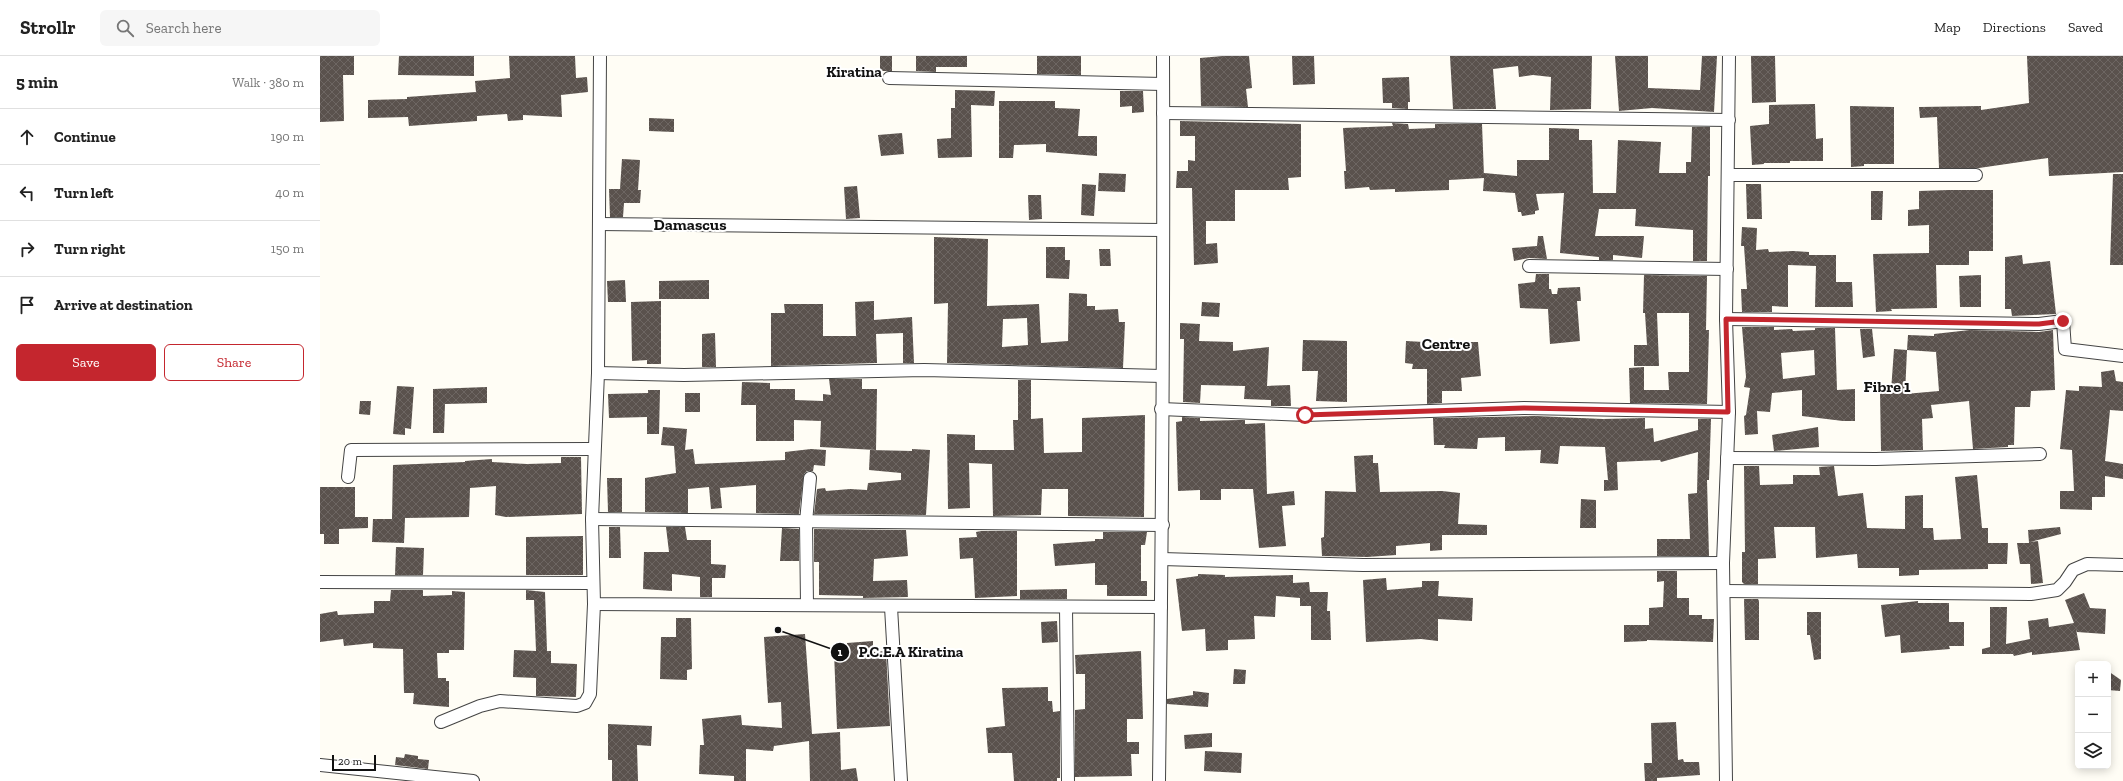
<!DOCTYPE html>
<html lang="en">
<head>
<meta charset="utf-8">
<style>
  body { margin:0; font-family:"Zilla Slab",serif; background:#f6f6f6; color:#222 }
  .controls { position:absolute; right:12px; bottom:12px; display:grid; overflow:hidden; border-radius:6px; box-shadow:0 2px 10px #0003 }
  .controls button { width:36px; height:36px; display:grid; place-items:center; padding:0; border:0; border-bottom:1px solid #e0e0e0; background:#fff; color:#222; font:20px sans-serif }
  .scale { position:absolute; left:12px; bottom:10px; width:44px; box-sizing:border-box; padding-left:4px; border:2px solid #111; border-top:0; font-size:11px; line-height:14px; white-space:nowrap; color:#111; -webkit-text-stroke:3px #fff; paint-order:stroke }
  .stop { position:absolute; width:12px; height:12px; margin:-9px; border:3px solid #c4262e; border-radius:50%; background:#fff }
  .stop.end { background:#c4262e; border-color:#fff; box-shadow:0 1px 4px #0008 }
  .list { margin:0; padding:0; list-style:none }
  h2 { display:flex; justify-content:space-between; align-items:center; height:52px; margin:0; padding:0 16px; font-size:17px }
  h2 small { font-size:13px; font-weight:400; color:#767676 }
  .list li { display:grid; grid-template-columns:26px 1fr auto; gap:12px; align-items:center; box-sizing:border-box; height:56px; padding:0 16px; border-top:1px solid #e0e0e0 }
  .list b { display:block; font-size:15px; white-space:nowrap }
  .list em { font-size:13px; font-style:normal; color:#767676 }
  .actions { display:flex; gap:8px; padding:12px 16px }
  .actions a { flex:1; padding:9px 0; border:1px solid #c4262e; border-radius:6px; text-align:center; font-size:14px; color:#c4262e }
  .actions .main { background:#c4262e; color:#fff }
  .icon { flex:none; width:22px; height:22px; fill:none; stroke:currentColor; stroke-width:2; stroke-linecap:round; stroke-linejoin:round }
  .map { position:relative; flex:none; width:1803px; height:725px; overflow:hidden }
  header { display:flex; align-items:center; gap:24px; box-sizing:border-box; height:56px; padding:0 20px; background:#fff; border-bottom:1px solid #e0e0e0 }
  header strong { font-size:19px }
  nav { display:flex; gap:22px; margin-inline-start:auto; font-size:14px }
  .search { width:280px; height:36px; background:#f6f6f6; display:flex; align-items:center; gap:10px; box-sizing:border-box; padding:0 14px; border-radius:6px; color:#767676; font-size:15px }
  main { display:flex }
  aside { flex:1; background:#fff }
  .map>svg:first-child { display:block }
  .building { fill:url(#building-cross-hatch); fill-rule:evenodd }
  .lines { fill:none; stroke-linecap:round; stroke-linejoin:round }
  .street-casing { stroke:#444; stroke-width:14 }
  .street { stroke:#fff; stroke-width:12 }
  .route { stroke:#c4262e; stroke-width:5 }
  .labels { text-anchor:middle; stroke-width:4; stroke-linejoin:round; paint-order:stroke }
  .neighbourhood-label { font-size:15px; font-weight:bold; fill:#111; stroke:#fff }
  .quarter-label { font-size:16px; font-weight:bold; fill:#111; stroke:#fff }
  .leader { fill:none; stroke:#111; stroke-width:1.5 }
  .callout-dot { fill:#111; stroke:#fff; stroke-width:1.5 }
  .mark-label { font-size:12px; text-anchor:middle; font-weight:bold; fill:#fff }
  .callout-label { font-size:15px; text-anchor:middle; font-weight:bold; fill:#111; stroke:#fff; stroke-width:4; stroke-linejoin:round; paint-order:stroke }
</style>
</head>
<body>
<header>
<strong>Strollr</strong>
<div class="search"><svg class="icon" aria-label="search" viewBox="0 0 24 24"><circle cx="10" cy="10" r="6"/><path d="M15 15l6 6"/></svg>Search here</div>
<nav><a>Map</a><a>Directions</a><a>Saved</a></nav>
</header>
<main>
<aside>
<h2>5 min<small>Walk · 380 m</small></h2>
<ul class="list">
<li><svg class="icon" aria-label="ahead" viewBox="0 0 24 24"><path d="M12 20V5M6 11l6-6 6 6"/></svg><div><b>Continue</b></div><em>190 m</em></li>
<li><svg class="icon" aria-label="left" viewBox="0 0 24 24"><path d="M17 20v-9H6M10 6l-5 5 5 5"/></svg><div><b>Turn left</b></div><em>40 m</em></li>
<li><svg class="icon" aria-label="right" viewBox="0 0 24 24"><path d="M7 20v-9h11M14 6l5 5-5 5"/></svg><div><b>Turn right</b></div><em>150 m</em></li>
<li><svg class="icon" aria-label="arrive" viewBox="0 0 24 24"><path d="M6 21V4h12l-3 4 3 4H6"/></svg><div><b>Arrive at destination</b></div></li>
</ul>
<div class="actions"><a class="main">Save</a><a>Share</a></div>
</aside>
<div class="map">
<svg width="1803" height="725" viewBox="0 0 1803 725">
  <defs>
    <pattern id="building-cross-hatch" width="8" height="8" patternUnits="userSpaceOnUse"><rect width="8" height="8" fill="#5a524d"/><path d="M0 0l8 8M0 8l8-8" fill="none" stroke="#6d6662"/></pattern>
  </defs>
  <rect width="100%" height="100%" fill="#fffdf5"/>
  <!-- building -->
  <g class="building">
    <path d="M0 0H34V19H23L24 65 0 66Z"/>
    <path d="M79 0H154V20L78 19Z"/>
    <path d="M189 0H255L256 22 267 21 268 36 241 39 242 61 203 59V64L188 65 187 58 157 60V65L89 70 88 61 48 62V44L87 43V41L156 36 155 25 190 22Z"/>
    <rect x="560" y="0" width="12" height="15"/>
    <path d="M596 0H647V11H616V16L596 15Z"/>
    <path d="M717 0H761V19L717 18Z"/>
    <path d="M903 0H929L932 32 926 33 928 51 881 50 880 2Z"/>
    <path d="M972 0H994L995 28 973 29Z"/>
    <path d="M1130 0H1272L1271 53 1230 54 1231 21 1213 19 1199 21 1198 10 1173 13 1176 53H1133Z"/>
    <path d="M1295 0H1328V32L1380 34 1382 0H1397L1394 56 1332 52 1299 55Z"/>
    <path d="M1431 0H1455L1456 46 1432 47Z"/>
    <path d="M1707 0H1803V116L1729 120 1728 102 1659 112H1619L1617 61 1600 62 1599 51 1661 50V54L1709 47Z"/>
    <path d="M1089 21 1090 46H1088V53L1072 52V47H1063L1062 22Z"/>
    <path d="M635 34 675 35 674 50 651 49 652 101 618 102 617 83 631 82V52H635Z"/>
    <path d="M800 35H823L824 56 812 57V50L800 51Z"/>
    <path d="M679 45H735V52L760 53 758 80H777V100L726 96V88L694 89 693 102H679Z"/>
    <path d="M1495 48 1496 83 1503 82V105H1470V107H1444V108L1432 109 1430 70 1449 68V49Z"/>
    <path d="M1530 50 1574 51V108H1544V110L1531 111Z"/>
    <path d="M329 62 354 63V76L329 75Z"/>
    <path d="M860 65 981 68V121L968 122 969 134H915V165H886V188L897 187 898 207 874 209 872 132H856L857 115H868V104L875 105V80H860Z"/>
    <path d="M1072 67 1088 68 1089 73 1115 72V68H1162L1164 120V117L1197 120V104H1229V72L1259 73V84H1272L1273 137H1296L1298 84 1341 86 1339 117H1366V106H1371L1372 71H1390V120H1388L1387 205H1373V174L1315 170 1316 153H1279L1275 180H1324L1322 202 1293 199V204H1279V201L1240 197 1244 137 1216 138 1219 154 1215 155V158L1202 160 1201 156H1198L1195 137 1163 135 1164 122 1129 124V134L1075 136V133L1050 134 1049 131 1025 133 1024 115H1026L1023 72 1073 70Z"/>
    <path d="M582 77 584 98 561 100 558 79Z"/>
    <path d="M302 103 320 104 318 134H321L320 147H304L303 161H290L289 133H300Z"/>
    <path d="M779 117 806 118 805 136 778 135Z"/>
    <path d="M1793 118H1803V209H1790Z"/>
    <path d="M762 128 776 129 774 160 761 159Z"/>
    <path d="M1426 128H1441L1442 163H1427Z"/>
    <path d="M537 130 540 162 526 163 524 131Z"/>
    <path d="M1629 134H1673V195H1649V209H1616L1617 252 1571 253 1572 255 1556 256 1553 198 1609 197V169L1588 170V154L1599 153V135Z"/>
    <path d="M1551 135H1563L1562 164H1551Z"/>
    <path d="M708 139H721L722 163 709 164Z"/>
    <path d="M1422 171 1437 172 1436 194 1448 193 1449 196 1473 195 1489 196V199H1516V226H1532L1533 251H1495L1496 210 1468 209V251L1452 250V256H1422L1421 233H1427L1424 190H1421Z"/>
    <path d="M1218 180H1223L1227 203 1209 202 1194 205 1192 192 1217 190Z"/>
    <path d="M614 181 668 183 667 250 719 248 721 287 748 285 749 237 767 238V250H775V254L798 253 799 266H805L803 312 627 307 628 247 614 248ZM707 262 708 289 682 291 683 263Z"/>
    <path d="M726 191H745V204H750L749 223 726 222Z"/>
    <path d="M779 193H790L791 210H780Z"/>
    <path d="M1702 199 1703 208 1730 205 1736 258 1692 260 1691 253H1685V201Z"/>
    <path d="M1216 218H1229V233H1231L1232 238H1237L1238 232 1260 231 1261 245H1257L1260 285 1230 288 1228 253 1200 252 1198 228 1215 226Z"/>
    <path d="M1324 219 1387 220 1386 274H1389L1387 348 1310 347 1309 312 1324 311V334H1349L1348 316H1369V257H1337L1339 310H1314V289H1327L1325 257H1323Z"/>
    <path d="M1661 219V251H1640L1639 220Z"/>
    <path d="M305 224 306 246H288L287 225Z"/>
    <path d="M389 224V243H339V225Z"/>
    <path d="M341 245V308H327V304L312 305 311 246Z"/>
    <path d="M554 245V264L592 261 594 307H583V277L556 278 557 307 451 310V257H465L464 248H503V280H536L535 246Z"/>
    <path d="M882 246 900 247 899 261 881 260Z"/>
    <path d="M860 267 880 268 879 285 913 286V295L949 291 947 330 970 329 971 350H951V344L924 343 925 330 881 329 880 347 863 346 864 283H860Z"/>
    <path d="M1422 271H1454V274L1472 273 1473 275 1495 274V272H1515L1517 334 1535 333V365H1523L1482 360V334L1452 337 1450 356 1437 355 1438 378 1425 379 1424 360 1426 359 1430 332 1424 331 1426 321ZM1494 294 1495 319 1463 323 1461 297Z"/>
    <path d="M1540 273H1552L1555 300 1543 302Z"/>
    <path d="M1650 274 1719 276 1733 274 1735 334 1711 335 1710 351H1695L1694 389H1688V391L1653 393 1649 345 1611 349 1613 362 1602 363 1603 394 1561 395 1560 335H1571L1574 293 1587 294 1585 338 1619 335 1616 296 1587 294 1588 279 1614 280V278Z"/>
    <path d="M395 277 396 311H382V278Z"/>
    <path d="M983 284 1027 285V346L996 345 998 315H982Z"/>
    <path d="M1086 285 1104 286 1103 290H1126V286H1158L1161 320 1141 322 1142 335H1122V347L1107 348V313H1092L1093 308 1085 307Z"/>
    <path d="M1794 314 1796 325 1803 326V355L1790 354 1785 405 1803 408V423L1785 420V441H1772V454L1740 453V435H1754L1752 394 1740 393 1746 334 1759 335V330L1782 331 1781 316Z"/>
    <path d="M509 323H542V333H557L556 394 500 391 501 365 474 364V385H436V349H421L422 326 450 327V333H475V344L503 345V338L511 339Z"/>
    <path d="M698 324H711V363L723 362 724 397 762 396V362L825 359 824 461 748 460V433H722L721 459 673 460 672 408 649 407 650 452 628 453 627 378 655 379V394H694L693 364H698Z"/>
    <path d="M77 330 94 331 91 373 85 372V379L73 378Z"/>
    <path d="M167 331V347L125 348 124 377H113V333Z"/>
    <path d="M328 334H340L339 378H327V361L289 362 288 338 328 337Z"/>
    <rect x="365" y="337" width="15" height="19"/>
    <path d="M40 345H51L50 359 39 358Z"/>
    <path d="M1216 360 1283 363 1325 362V373L1333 372 1334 386 1378 374V363H1391L1389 424H1387L1389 500H1337V483H1370L1368 438 1377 437 1378 396 1341 406 1340 404 1297 406 1298 434 1284 435V424H1288L1285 391 1240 390 1238 408 1220 407 1221 394 1185 395V381L1158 382 1157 393 1124 392 1125 389H1114L1113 362Z"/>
    <path d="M862 361 880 362V365L920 364H925V368L945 367 947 438 974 435 975 449 962 450 966 490 939 492 933 433H901V444H880V434L858 435 856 366 862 365Z"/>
    <path d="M343 371 367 373 365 394 373 393 375 408 465 404V396L491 393 506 394 505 410 494 409 493 415H487L484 418 479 458 436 457V429L400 432 402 452 391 453 389 431 368 433V457L325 456V422L356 417 354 390 341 389Z"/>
    <path d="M1498 371 1499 391 1454 395 1452 379Z"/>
    <path d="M592 393 610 394 606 459 494 458 497 433 505 432 506 435 530 433 547 434 548 427 581 424V417L549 414 550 394 592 395Z"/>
    <path d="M1053 399V407H1058L1060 436 1122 435 1140 437 1138 468 1167 469V479H1122V494L1110 495V487L1076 490V499L1047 501 1002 500 1001 482 1004 481 1005 435 1036 436 1034 400Z"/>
    <path d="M241 401H261L262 458 186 461 175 459 176 430 150 432 149 461 85 462 84 487 52 486 53 463H72L73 409 145 406V405L172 403V406L207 408 241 407Z"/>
    <path d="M1424 410H1439L1440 429 1473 428V419H1500L1499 411 1514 410 1518 440 1543 437 1547 472 1585 473V440L1603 439V472H1613L1614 484 1641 483 1635 421 1657 419 1662 472H1668V487H1688L1687 508H1668V513L1599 514V519L1579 520V512H1538L1537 498 1496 502 1495 471H1454L1456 502 1438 503V528H1424L1422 526V496H1425Z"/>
    <path d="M287 422H302V456H288Z"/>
    <path d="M0 431H35V461H48V472L19 473V488H4V478H0Z"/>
    <path d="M1261 443 1276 444V472H1260Z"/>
    <path d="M289 471H300L301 502H289Z"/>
    <path d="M346 471H365L367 484H391V508L406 509 405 522H392V541H380V521L352 518V535L323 533 324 496H349Z"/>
    <path d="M1740 471 1741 478 1710 486 1718 485 1723 527 1711 528 1710 508H1700L1697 487H1709L1708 474Z"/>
    <path d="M462 472 479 473V505H460Z"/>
    <path d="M494 473 586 474 588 500 554 503 553 525 587 524 588 541 543 542V540L499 539V506H494Z"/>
    <path d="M661 475H697V540L655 542 653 502 640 503 639 482 657 481 656 476Z"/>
    <path d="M783 476H827L825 489H821V525H827V540H787V529H775V507L735 510 733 488 775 485V483H783Z"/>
    <path d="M263 480V519H206V481Z"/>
    <path d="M76 491 104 492 103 519H75Z"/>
    <path d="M1337 515H1357V542H1369V559H1382V563H1394L1393 586 1327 584V585L1304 586V569H1329V552L1343 551 1344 525 1337 526Z"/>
    <path d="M878 518 905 519V521L973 519V527L989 526 990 536H1008L1007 555H1010L1011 584H991V550H980V542L956 540 955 561 934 560 935 583 908 584V594L886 595 885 573 862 575 856 523 878 520Z"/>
    <path d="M1066 522 1067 534 1102 531V525H1119L1118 540 1153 542 1152 565 1118 563V585L1101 583 1046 586 1043 524Z"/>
    <path d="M747 533V543H700V534Z"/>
    <path d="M71 534H103V540L132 539V535L145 536 144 594H129V597H117L118 622H126V625H129V651L93 648 94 637H84L83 593 53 592V587L24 590 23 583 0 586V558L17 555 18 559 54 557V545H70Z"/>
    <path d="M206 534 225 536 227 595H231V607L257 608 256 641 216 640V622L193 621 194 594 216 595 214 544H206Z"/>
    <path d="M1764 537 1770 552 1786 553 1785 578 1757 576 1756 573 1760 594 1712 599V596L1694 600 1693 598H1662V593L1670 591V551H1687L1686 588 1710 583 1708 565 1728 562 1729 571 1754 567 1745 544Z"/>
    <path d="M1424 543H1438L1439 545V584H1425Z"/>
    <path d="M1598 545V547H1629V566H1644V590H1629L1630 593 1581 597 1580 579 1565 581 1561 549Z"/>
    <path d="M1487 556H1501V603L1494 604 1490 579H1487Z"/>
    <path d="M356 562H371L372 613 367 614V624L340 623 341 581H356Z"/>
    <path d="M737 565 738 586 722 587 721 566Z"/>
    <path d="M485 578 492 678 520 676 521 714 536 712 538 725H490L489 685 454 690 453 695 426 693V725H414V720L379 718 380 689H384L382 663 421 659 422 669 462 672 461 646 448 647 444 581Z"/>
    <path d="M553 585V596L566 595 570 670 517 673 514 596 527 595V587Z"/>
    <path d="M821 595 823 663H807V686H819V698H811L812 720 755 721V654L765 653V618H756L755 599Z"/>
    <path d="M914 613 926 614 925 628H913Z"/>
    <path d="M1788 615 1801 624 1800 635 1788 634Z"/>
    <path d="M728 631V645H732L733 656 740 655V722H737V725H694L692 697H668L666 672 685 670 682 632Z"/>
    <path d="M873 635 889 637 888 651 847 648V643L873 639Z"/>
    <path d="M1356 666 1358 704 1363 703 1364 706H1379L1380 719 1337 722V725H1325L1324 707H1332L1331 667Z"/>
    <path d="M288 668 332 670 331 690 317 689 318 725H292V704H288Z"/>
    <path d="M892 677V691L865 693 864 679Z"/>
    <path d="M885 695 922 697 921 717 884 715Z"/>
    <path d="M85 698 98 700V703L109 704 108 713 75 709 76 701 84 702Z"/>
  </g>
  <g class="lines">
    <!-- street casing -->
    <g class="street-casing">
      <g id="street">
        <path d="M280 0 278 317 272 463 274 548 841 551"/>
        <path d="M569 22 843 28"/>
        <path d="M843 57 1409 64"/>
        <path d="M1408 119H1656"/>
        <path d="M279 168 842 174"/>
        <path d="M1209 210 1407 213"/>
        <path d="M1406 263 1719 268 1743 265 1745 293 1803 300"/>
        <path d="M278 317 364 319 604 314 842 320"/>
        <path d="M841 353 985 359 1204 352 1409 356"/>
        <path d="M1407 402 1556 403 1720 398"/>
        <path d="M28 421 31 394 274 393"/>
        <path d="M272 463 843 469"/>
        <path d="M842 503 1043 509 1403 507"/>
        <path d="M0 526 273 527"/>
        <path d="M1404 535 1711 538 1737 534 1745 526 1753 514 1767 508 1803 509"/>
        <path d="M487 549 486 466 490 422"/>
        <path d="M571 551 581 725"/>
        <path d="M746 551 748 725"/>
        <path d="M121 666 160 650 180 645 257 650 265 647 270 638 274 548"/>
        <path d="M0 709 153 725"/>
        <path d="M839 725C842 483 844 242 843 0"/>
        <path d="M1406 725 1403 507 1409 356 1406 263 1409 0"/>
      </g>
    </g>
    <!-- street -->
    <use href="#street" class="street"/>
  </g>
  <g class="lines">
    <!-- route -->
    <path class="route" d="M985 359 1204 352 1408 356 1406 263 1719 268 1743 265"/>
  </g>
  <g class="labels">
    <!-- neighbourhood labels -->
    <g class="neighbourhood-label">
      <text x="534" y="21">Kiratina</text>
    </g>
    <!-- quarter labels -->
    <g class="quarter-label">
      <text x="370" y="174">Damascus</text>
      <text x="1126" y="293">Centre</text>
      <text x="1567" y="336">Fibre 1</text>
    </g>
  </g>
  <!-- callouts -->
  <path class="leader" d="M458 574L520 596"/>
  <g class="callout-dot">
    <circle cx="458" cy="574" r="4"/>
    <circle cx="520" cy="596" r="10"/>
  </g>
  <g class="mark-label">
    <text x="520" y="600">1</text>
  </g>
  <g class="callout-label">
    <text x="591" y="601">P.C.E.A Kiratina</text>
  </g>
</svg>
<div class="controls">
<button>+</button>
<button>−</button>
<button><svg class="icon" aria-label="layers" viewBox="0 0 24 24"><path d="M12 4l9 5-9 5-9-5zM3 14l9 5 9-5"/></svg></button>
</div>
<div class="scale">20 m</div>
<div class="stop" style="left:985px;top:359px"></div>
<div class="stop end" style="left:1743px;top:265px"></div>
</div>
</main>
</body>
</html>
